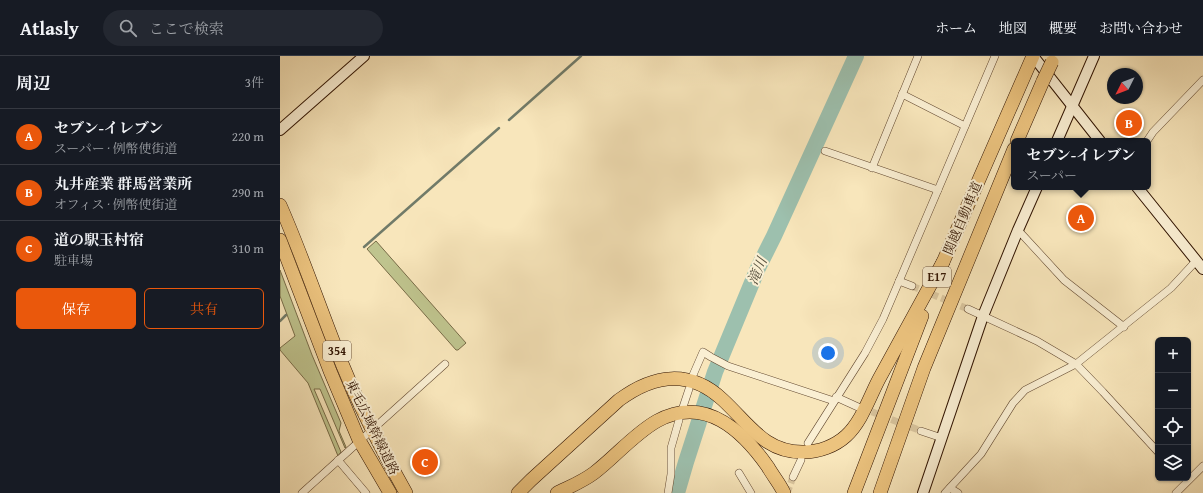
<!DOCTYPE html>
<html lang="ja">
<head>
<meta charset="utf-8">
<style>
  body { margin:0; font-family:"Gentium Book Plus","Noto Serif JP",serif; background:#242831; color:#f1f3f6 }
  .controls { position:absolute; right:12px; bottom:12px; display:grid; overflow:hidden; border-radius:6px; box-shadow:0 1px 3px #0004 }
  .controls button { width:36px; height:36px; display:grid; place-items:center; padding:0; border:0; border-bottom:1px solid #363941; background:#171b24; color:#f1f3f6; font:20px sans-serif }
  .compass { position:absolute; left:827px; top:12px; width:36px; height:36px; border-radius:50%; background:#171b24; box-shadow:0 1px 3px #0004; rotate:228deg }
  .you { position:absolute; left:548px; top:297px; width:14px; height:14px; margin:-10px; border:3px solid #fff; border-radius:50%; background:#1a73e8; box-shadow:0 0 0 6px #1a73e833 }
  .badge { display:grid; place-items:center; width:26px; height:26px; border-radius:50%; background:#ea580c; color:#fff; font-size:13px; font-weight:700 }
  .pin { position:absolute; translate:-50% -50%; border:2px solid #fff; box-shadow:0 1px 4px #0006 }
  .popup { position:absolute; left:731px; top:82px; width:140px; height:52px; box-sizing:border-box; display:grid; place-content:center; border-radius:6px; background:#171b24; filter:drop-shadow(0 1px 3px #0005); font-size:13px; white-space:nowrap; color:#9ea1a6 }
  .popup b { font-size:15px; color:#f1f3f6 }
  .popup::after { content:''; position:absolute; left:50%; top:100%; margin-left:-8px; border:8px solid transparent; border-top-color:#171b24 }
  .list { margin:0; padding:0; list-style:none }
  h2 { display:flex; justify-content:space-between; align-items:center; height:52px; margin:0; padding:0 16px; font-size:17px }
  h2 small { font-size:13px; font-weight:400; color:#9ea1a6 }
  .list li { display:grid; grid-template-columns:26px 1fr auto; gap:12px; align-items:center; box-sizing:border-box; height:56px; padding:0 16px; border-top:1px solid #363941 }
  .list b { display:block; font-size:15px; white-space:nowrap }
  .list p { margin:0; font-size:13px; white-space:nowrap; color:#9ea1a6 }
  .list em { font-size:13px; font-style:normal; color:#9ea1a6 }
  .actions { display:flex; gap:8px; padding:12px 16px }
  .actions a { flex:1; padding:9px 0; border:1px solid #ea580c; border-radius:6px; text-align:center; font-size:14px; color:#ea580c }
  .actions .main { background:#ea580c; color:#fff }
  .icon { flex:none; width:22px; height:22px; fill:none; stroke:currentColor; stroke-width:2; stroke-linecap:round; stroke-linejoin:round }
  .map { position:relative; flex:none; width:923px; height:437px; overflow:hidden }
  header { display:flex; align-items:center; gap:24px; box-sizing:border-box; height:56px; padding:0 20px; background:#171b24; border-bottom:1px solid #363941 }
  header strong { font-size:19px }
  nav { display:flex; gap:22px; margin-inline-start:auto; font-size:14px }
  .search { width:280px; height:36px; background:#242831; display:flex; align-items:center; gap:10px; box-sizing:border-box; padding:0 14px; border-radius:22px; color:#9ea1a6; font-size:15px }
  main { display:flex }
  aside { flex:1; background:#171b24 }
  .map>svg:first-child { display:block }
  .grass { fill:#bfc48e; stroke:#786c48 }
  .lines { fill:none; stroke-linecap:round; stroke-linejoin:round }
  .stream { stroke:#717b69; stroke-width:2.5 }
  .river { stroke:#9dc0ae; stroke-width:16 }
  .street-tunnel { stroke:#dac69f; stroke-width:7; stroke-dasharray:7 3.5; stroke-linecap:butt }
  .street-casing { stroke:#624830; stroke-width:8 }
  .secondary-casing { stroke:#301301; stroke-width:12 }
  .highway-casing { stroke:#301301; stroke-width:14 }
  .street { stroke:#faefd3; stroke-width:7 }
  .secondary { stroke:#faefd3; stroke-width:10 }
  .highway { stroke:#ecc37e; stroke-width:13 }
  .highway-bridge-casing { stroke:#301301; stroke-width:14; stroke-linecap:butt }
  .highway-bridge { stroke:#ecc37e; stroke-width:13 }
  .labels { text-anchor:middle; stroke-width:4; stroke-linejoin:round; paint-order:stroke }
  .shield { fill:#faefd3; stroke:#6d5540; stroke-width:1 }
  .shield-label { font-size:12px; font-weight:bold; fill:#301301 }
  .street-label { font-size:13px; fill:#301301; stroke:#faefd3 }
  .water-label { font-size:14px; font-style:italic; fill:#56503e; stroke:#faefd3 }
</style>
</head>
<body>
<header>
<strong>Atlasly</strong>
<div class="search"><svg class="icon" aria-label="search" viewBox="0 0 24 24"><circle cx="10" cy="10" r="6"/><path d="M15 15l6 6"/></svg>ここで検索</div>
<nav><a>ホーム</a><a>地図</a><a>概要</a><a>お問い合わせ</a></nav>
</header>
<main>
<aside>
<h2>周辺<small>3件</small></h2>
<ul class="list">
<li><span class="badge">A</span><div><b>セブン-イレブン</b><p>スーパー · 例幣使街道</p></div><em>220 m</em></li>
<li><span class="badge">B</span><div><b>丸井産業 群馬営業所</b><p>オフィス · 例幣使街道</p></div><em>290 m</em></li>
<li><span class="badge">C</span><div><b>道の駅玉村宿</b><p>駐車場</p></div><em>310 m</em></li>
</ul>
<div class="actions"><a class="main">保存</a><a>共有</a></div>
</aside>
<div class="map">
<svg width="923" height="437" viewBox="0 0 923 437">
  <rect width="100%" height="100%" fill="#f8e6bb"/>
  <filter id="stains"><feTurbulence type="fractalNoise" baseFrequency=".005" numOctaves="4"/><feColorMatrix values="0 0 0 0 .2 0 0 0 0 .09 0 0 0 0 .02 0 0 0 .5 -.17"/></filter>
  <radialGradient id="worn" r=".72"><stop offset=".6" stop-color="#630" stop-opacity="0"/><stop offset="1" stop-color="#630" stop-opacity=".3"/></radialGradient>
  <!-- grass -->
  <g class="grass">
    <path d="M96 185 186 287 178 294H176L87 193Z"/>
    <path d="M0 214 32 299 61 367 59 375 66 391 65 392 40 333H34L61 396 58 400 28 327 0 294V292L15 280 0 240Z"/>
  </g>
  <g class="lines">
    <!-- stream -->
    <g class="stream">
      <path d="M229 64 301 0"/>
      <path d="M84 191 219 72"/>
      <path d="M0 265 6 259"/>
    </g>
    <!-- river -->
    <path class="river" d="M397 437 406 406 435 316 478 212 494 180 576 0"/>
    <!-- street-tunnel -->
    <g class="street-tunnel">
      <path d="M632 230 688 253"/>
      <path d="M582 352 641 375"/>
      <path d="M507 437 513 421"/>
    </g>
    <!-- street casing -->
    <g class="street-casing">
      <g id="street">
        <path d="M622 38 685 70"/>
        <path d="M867 85 873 76 923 24"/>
        <path d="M545 95 658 134"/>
        <path d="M592 112 638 0"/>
        <path d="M738 174 784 224 844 271"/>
        <path d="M619 225 632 230"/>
        <path d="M688 253 757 285 796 308 823 336 878 396"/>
        <path d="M413 319 423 296 431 301 448 310 554 345"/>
        <path d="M556 341 578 351"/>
        <path d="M403 351 409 333"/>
        <path d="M641 375 662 382"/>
        <path d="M528 387 585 297 603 263 715 0"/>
        <path d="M58 404 86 437"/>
        <path d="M459 417 471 437"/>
        <path d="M513 421 521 404"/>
        <path d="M670 432 678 437"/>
        <path d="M22 437 165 308"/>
        <path d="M388 437 391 418V392L399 364"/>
        <path d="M665 437 701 398 733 347 745 334 796 308 891 232 916 205"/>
        <path d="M896 437 923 410"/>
      </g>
    </g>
    <!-- secondary casing -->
    <g class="secondary-casing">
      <g id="secondary">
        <path d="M753 0 820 85"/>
        <path d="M0 74 84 0"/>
        <path d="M777 85 814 0"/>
        <path d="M857 131 923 213"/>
        <path d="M643 437 703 260 738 174 757 131"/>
      </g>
    </g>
    <!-- highway casing -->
    <g class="highway-casing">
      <g id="highway">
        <path d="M737 85 763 25"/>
        <path d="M0 149C23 201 41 256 63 310 81 354 103 396 126 437"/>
        <path d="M0 184 50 315 79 384 110 437"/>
        <path d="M660 213 753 0"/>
        <path d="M238 437 251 424 339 344C374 318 410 313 443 344 469 368 485 397 524 396 539 396 555 390 566 380 582 365 589 342 599 323 620 284 642 245 663 206"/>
        <path d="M277 437C289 431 302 426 314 417 335 401 354 378 377 365 425 339 462 374 488 411 493 420 500 428 504 437"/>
        <path d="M574 437 642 260"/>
        <path d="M600 437 644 312 734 93"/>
      </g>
    </g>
    <!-- street -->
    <use href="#street" class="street"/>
    <!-- secondary -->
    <use href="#secondary" class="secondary"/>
    <!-- highway -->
    <use href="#highway" class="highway"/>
    <!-- highway-bridge casing -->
    <g class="highway-bridge-casing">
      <path id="highway-bridge" d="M763 25 772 6"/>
    </g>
    <!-- highway-bridge -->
    <use href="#highway-bridge" class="highway-bridge"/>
  </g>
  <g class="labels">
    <!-- shield labels -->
    <g class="shield">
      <rect x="643" y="211" width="28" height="20" rx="3"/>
      <rect x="43" y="285" width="28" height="20" rx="3"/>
    </g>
    <g class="shield-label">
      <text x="657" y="225">E17</text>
      <text x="57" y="299">354</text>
    </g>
    <!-- street labels -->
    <g class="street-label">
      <text transform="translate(682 162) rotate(-67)" y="5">関越自動車道</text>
      <text transform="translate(93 371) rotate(64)" y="5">東毛広域幹線道路</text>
    </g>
    <!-- water labels -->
    <g class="water-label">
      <text transform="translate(477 215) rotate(-67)" y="5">滝川</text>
    </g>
  </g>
  <rect width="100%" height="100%" filter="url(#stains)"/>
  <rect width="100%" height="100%" fill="url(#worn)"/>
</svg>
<div class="controls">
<button>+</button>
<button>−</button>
<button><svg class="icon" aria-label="locate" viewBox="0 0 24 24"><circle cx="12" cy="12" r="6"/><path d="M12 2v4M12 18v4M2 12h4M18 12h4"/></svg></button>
<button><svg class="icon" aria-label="layers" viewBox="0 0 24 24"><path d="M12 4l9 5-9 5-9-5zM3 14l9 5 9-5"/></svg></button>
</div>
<svg class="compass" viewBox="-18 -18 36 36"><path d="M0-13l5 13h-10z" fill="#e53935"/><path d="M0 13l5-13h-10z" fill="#9ea1a6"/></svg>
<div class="you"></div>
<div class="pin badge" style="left:801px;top:162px">A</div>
<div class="popup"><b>セブン-イレブン</b>スーパー</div>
<div class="pin badge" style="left:849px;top:67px">B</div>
<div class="pin badge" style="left:145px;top:406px">C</div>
</div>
</main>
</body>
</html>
